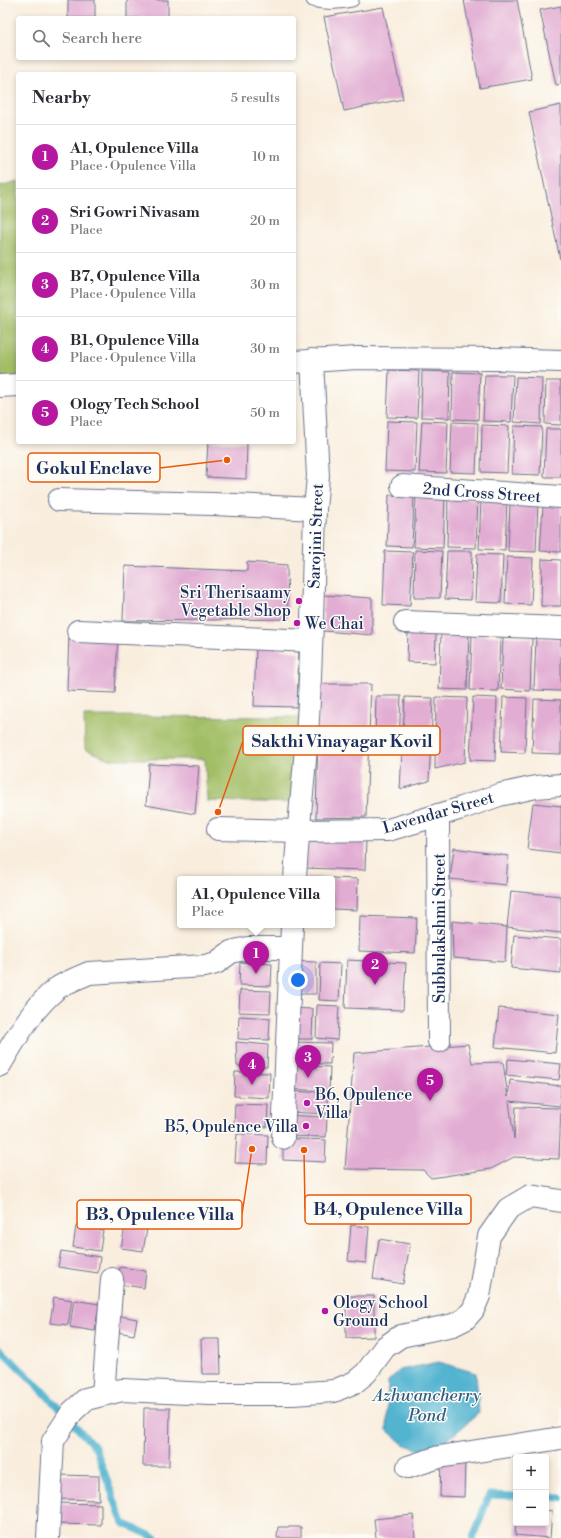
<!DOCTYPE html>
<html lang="en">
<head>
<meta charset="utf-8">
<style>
  body { margin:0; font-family:"Libre Bodoni",serif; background:#f2f2f3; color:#2b2b33 }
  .controls { position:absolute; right:12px; bottom:12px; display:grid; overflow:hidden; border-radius:4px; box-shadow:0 2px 6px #0003 }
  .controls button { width:36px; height:36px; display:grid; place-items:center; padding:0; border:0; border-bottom:1px solid #e1e1e2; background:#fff; color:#2b2b33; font:20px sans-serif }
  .you { position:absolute; left:298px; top:980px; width:14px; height:14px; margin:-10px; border:3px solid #fff; border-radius:50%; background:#1a73e8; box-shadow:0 0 0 6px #1a73e833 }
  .badge { display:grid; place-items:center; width:26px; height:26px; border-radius:50%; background:#b5179e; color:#fff; font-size:13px; font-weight:700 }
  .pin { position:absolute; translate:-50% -33px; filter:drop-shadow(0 1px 2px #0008) }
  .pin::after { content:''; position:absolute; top:21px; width:14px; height:12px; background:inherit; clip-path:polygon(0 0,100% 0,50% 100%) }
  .popup { position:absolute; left:177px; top:876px; width:158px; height:52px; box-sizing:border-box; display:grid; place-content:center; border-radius:4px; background:#fff; filter:drop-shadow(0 1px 3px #0005); font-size:13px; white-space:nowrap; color:#7c7c81 }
  .popup b { font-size:15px; color:#2b2b33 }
  .popup::after { content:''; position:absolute; left:50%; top:100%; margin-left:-8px; border:8px solid transparent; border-top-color:#fff }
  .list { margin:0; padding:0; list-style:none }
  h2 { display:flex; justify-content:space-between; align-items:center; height:52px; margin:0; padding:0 16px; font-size:17px }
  h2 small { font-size:13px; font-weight:400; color:#7c7c81 }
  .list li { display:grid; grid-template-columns:26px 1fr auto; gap:12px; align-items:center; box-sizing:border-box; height:64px; padding:0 16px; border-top:1px solid #e1e1e2 }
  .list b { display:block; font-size:15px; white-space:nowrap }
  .list p { margin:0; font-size:13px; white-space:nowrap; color:#7c7c81 }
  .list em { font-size:13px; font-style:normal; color:#7c7c81 }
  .icon { flex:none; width:22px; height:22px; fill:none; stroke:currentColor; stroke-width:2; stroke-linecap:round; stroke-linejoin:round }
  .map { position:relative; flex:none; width:561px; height:1538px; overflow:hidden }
  .search { position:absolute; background:#fff; box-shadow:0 2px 6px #0003; left:16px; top:16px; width:280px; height:44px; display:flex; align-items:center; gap:10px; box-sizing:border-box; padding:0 14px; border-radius:4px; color:#7c7c81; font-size:15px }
  .panel { position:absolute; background:#fff; box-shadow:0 2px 6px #0003; left:16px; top:72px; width:280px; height:372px; border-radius:4px }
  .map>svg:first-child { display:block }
  .green { fill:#a2be65; stroke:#5e7662 }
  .water { fill:#52b4d0; stroke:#367297 }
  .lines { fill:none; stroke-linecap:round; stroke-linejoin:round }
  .stream { stroke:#52b4d0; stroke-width:7 }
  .building { fill:#e2add3 }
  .lane-casing { stroke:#69728b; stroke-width:15 }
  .street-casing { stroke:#69728b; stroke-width:24 }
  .lane { stroke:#fff; stroke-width:13 }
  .street { stroke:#fff; stroke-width:22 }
  .poi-dot { fill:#b5179e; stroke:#fdfcf7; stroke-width:1.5 }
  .labels { text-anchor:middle; stroke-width:3; stroke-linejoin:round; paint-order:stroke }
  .street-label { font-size:16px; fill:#1b2f5e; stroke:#fdfcf7 }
  .poi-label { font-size:16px; fill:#1b2f5e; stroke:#fdfcf7; text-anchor:start }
  .water-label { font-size:17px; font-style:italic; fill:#2e5e86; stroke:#fdfcf7 }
  .leader { fill:none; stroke:#e8590c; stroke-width:1.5 }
  .callout-dot { fill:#e8590c; stroke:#fdfcf7; stroke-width:1.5 }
  .callout { fill:#fdfcf7; stroke:#e8590c; stroke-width:1.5 }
  .callout-label { font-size:17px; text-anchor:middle; font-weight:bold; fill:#1b2f5e }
</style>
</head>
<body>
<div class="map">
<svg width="561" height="1538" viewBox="0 0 561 1538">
  <rect width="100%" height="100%" fill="#fdfcf7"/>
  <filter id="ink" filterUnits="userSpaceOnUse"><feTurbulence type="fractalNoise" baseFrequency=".025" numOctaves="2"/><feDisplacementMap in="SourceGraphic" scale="8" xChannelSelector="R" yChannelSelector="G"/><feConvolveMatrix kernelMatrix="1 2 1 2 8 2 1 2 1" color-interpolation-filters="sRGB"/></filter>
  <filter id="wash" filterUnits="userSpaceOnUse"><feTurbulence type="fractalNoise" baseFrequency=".012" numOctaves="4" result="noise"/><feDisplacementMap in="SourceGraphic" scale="16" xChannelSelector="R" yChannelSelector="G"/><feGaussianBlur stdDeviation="0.9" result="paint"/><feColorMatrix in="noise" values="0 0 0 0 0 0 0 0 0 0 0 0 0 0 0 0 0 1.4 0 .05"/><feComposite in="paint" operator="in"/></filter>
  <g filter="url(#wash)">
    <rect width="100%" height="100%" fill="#f9eede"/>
    <!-- green -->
    <g class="green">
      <path d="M18 181V377L0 378V186Z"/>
      <path d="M84 716 308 717 302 803 207 801 205 759H109L85 749Z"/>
    </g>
    <!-- water -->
    <path class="water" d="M439 1362 476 1373 479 1413 438 1448 420 1450 403 1444 387 1430 388 1381 400 1370Z"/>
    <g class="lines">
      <!-- stream -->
      <g class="stream">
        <path d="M0 1349 38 1386 95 1447 123 1523 156 1538"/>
        <path d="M546 1497 561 1498"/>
        <path d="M473 1538 489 1495 516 1496"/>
      </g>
    </g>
    <g id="blocks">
      <!-- building -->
      <g class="building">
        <rect x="68" y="0" width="27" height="18"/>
        <rect x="127" y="0" width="41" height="18"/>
        <path d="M464 0H517L532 79 480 88Z"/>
        <path d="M561 6V84L556 85 540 10Z"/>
        <path d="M383 7 403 99 344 111 324 17Z"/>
        <path d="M561 105V259H560L529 112Z"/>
        <path d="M389 370 419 371 417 418 387 417Z"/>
        <path d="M422 371 450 372 449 418 421 417Z"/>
        <path d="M453 372 480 373 478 420 452 419Z"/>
        <path d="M485 375H513L511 422 483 421Z"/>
        <path d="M516 377 542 378 541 424 514 422Z"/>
        <path d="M546 381H561V425L545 424Z"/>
        <path d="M387 421 417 422 415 472 385 471Z"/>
        <path d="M422 421 448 422 446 473 419 472Z"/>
        <path d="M452 422 478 423 476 473 450 472Z"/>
        <path d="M482 425 509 426 507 473 481 472Z"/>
        <path d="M514 426 542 427 540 475 512 474Z"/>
        <path d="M546 429H561V477H544Z"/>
        <path d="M208 442H247L246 479 206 477Z"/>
        <path d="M389 495 414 496 412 547 387 546Z"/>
        <path d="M416 498 445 499 443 548 414 547Z"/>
        <path d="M448 498 478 499 476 548 447 547Z"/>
        <path d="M481 499 507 500 505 550 479 549Z"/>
        <path d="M510 502 538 503 536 552 508 551Z"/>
        <path d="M543 505H561V552L540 551Z"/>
        <path d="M415 550 442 551 440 598H414Z"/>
        <path d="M385 551 413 552 410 606 383 605Z"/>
        <path d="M447 551H472L471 600 445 599Z"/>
        <path d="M477 554 503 555 501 603 475 602Z"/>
        <path d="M507 557 533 558 531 605 505 604Z"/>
        <path d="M542 559 561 560V606H541Z"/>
        <path d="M247 562 287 565 288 619 123 621 125 566 247 571Z"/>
        <path d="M323 595 372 598V635L323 631Z"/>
        <path d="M408 632 436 633 435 663 407 662Z"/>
        <path d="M441 633 469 634 467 690 439 689Z"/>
        <path d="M69 634 118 636 115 693 67 691Z"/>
        <path d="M472 635 500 636 498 691 470 690Z"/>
        <path d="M503 636 532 638 530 691 501 689Z"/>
        <path d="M536 638 561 639V691L534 690Z"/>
        <path d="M256 646 299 652 297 707 254 706Z"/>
        <path d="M319 684H371L366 817 316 818Z"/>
        <path d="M376 696H401L399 742 375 741Z"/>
        <path d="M405 697 433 698 429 781 400 789Z"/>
        <path d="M436 697 467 698 465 762 435 769Z"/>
        <path d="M473 697 497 698 495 761 470 760Z"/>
        <path d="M503 697 527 698 525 753 501 752Z"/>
        <path d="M534 699 561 700V754L532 753Z"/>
        <path d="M149 764 199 766 195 814 146 805Z"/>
        <path d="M533 803 561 806V853L527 849Z"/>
        <path d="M304 836 366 839 365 870 303 868Z"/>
        <path d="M454 848 508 856 506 885 450 879Z"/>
        <path d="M308 877 328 878V879H308Z"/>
        <path d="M332 878 358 879 357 910 332 909Z"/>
        <path d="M511 891 561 896V933L507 927 505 962 453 958 452 921 507 927Z"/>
        <path d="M360 916 417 918 415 953 359 951Z"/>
        <path d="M514 935 561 939V973L511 968Z"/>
        <path d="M347 960 406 963 403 1010 345 1008Z"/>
        <path d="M290 961 316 962V994H301L290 992Z"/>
        <path d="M240 962 272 964 271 986 239 985Z"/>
        <path d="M320 963 341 964 339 1001 319 1000Z"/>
        <path d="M240 990 271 991 270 1013 239 1012Z"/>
        <path d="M317 1005 339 1006 337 1040 316 1038Z"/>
        <path d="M289 1008 313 1009 312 1039H288Z"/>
        <path d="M499 1008 559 1014 555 1053 495 1047Z"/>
        <path d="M239 1016 270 1018 269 1040 238 1039Z"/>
        <path d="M236 1042 268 1045 267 1067 237 1066Z"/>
        <path d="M288 1042 331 1043 330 1064 287 1063Z"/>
        <path d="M468 1044 472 1063 503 1062 508 1097 510 1080 561 1086 560 1106 509 1101 514 1139 516 1107 561 1108 559 1159 514 1157 491 1169 431 1178 423 1170 345 1169 354 1053Z"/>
        <path d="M508 1059 561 1064 559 1080 506 1075Z"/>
        <path d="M287 1065 330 1067 329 1091 286 1089Z"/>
        <path d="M235 1072 270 1073 269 1098 234 1096Z"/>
        <path d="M287 1091 328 1093V1114L286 1112Z"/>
        <path d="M235 1104 268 1105 267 1127 234 1125Z"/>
        <path d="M285 1115 327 1117 326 1137 284 1136Z"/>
        <path d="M237 1134 268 1135 267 1164 235 1163Z"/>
        <path d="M283 1138 326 1140 325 1162 283 1160Z"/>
        <path d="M351 1225 369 1227 366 1263 348 1261Z"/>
        <path d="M76 1226 103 1230 100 1251 73 1247Z"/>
        <path d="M125 1226 147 1229 143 1251 121 1248Z"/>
        <path d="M379 1239 410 1244 403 1284 373 1279Z"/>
        <path d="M61 1251 100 1257 98 1273 58 1267Z"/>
        <path d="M120 1267 146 1271 144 1288 118 1284Z"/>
        <path d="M346 1296H374V1337L346 1338Z"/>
        <path d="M54 1297 72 1300 68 1325 50 1323Z"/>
        <path d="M74 1300 99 1304 95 1331 70 1327Z"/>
        <path d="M115 1315 137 1319 134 1335 112 1331Z"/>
        <path d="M201 1339H220L221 1374H202Z"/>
        <path d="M144 1408H170L169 1466H143Z"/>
        <path d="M441 1459 465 1460 464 1497 440 1496Z"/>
        <path d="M58 1475 99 1476V1500L58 1499Z"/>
        <path d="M54 1503 101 1504V1525L54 1524Z"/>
        <path d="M546 1510 552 1511 550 1538 515 1535 516 1523H546Z"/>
        <path d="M413 1515 415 1538H376L374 1519Z"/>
        <path d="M278 1527H301V1538H277Z"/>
      </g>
    </g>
  </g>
  <g filter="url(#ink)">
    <use href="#blocks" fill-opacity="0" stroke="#69728b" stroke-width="1"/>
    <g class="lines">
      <!-- lane casing -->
      <g class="lane-casing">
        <path id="lane" d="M313 0C326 4 339 3 352 0"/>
      </g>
      <!-- street casing -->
      <g class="street-casing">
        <g id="street">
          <path d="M294 362 357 358 495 359 561 361"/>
          <path d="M0 386 18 385"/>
          <path d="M402 486 561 497"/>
          <path d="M59 500 213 504 315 509"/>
          <path d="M405 622 561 628"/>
          <path d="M78 631 311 641"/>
          <path d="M438 815 439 1041"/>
          <path d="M218 829 298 831 388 830 462 808 499 795 536 787 561 785"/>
          <path d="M295 879C298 825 305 772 308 719 312 649 313 579 315 509L318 476 312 360"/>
          <path d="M0 1065C16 1038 31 1010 56 989 66 982 78 978 89 973L205 966 216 963 231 952 248 948H291"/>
          <path d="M283 1138 292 925"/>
          <path d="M103 1394 112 1279"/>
          <path d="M408 1467 439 1457 561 1438"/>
          <path d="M48 1538 53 1441 72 1412 86 1399 122 1390 210 1394H293L334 1391 355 1382 366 1373 385 1347 401 1336 453 1325 465 1319 473 1310 479 1296 489 1236 508 1209 530 1196 561 1201"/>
        </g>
      </g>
      <!-- lane -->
      <use href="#lane" class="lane"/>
      <!-- street -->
      <use href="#street" class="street"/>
    </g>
  </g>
  <!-- markers -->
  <g class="poi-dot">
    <circle cx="299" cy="601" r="4"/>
    <circle cx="297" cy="623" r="4"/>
    <circle cx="307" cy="1103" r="4"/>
    <circle cx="306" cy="1126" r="4"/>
    <circle cx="325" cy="1311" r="4"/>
  </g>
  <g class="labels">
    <!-- street labels -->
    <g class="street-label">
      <text transform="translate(482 492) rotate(4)" y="6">2nd Cross Street</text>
      <text transform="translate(315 536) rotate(-88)" y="6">Sarojini Street</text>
      <text transform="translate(438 812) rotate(-16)" y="6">Lavendar Street</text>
      <text transform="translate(439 928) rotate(-90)" y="6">Subbulakshmi Street</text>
    </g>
    <!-- poi labels -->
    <g class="poi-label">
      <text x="291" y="598" text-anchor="end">Sri Therisaamy<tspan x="291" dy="18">Vegetable Shop</tspan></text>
      <text x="305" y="629">We Chai</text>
      <text x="315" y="1100">B6, Opulence<tspan x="315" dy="18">Villa</tspan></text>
      <text x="298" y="1132" text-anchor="end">B5, Opulence Villa</text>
      <text x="333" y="1308">Ology School<tspan x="333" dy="18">Ground</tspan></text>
    </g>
    <!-- water labels -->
    <g class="water-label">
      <text x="427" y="1401">Azhwancherry<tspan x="427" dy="20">Pond</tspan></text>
    </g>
  </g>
  <!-- callouts -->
  <path class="leader" d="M227 460L160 468M218 812L243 741M304 1150L305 1209M252 1149L242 1214"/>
  <g class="callout-dot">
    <circle cx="227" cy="460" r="4"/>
    <circle cx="218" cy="812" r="4"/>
    <circle cx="304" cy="1150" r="4"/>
    <circle cx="252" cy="1149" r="4"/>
  </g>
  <g class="callout">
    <rect x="28" y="453" width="132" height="29" rx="4"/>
    <rect x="243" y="726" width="197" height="29" rx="4"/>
    <rect x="305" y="1195" width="166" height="29" rx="4"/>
    <rect x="77" y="1200" width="165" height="29" rx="4"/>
  </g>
  <g class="callout-label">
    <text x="94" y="474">Gokul Enclave</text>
    <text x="342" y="747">Sakthi Vinayagar Kovil</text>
    <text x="388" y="1215">B4, Opulence Villa</text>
    <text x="160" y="1220">B3, Opulence Villa</text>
  </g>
</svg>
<div class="controls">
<button>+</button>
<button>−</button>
</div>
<div class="you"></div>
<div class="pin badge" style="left:256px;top:974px">1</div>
<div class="popup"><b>A1, Opulence Villa</b>Place</div>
<div class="pin badge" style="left:375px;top:985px">2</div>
<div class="pin badge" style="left:308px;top:1078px">3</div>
<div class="pin badge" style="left:252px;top:1085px">4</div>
<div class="pin badge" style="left:430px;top:1101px">5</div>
<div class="search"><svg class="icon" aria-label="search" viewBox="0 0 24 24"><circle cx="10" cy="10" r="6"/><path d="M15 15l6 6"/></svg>Search here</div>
<section class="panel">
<h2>Nearby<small>5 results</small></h2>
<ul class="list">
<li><span class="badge">1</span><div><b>A1, Opulence Villa</b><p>Place · Opulence Villa</p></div><em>10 m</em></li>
<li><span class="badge">2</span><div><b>Sri Gowri Nivasam</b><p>Place</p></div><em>20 m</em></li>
<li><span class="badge">3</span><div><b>B7, Opulence Villa</b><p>Place · Opulence Villa</p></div><em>30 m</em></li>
<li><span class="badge">4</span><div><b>B1, Opulence Villa</b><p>Place · Opulence Villa</p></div><em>30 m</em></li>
<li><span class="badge">5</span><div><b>Ology Tech School</b><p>Place</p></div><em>50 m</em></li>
</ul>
</section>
</div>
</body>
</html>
